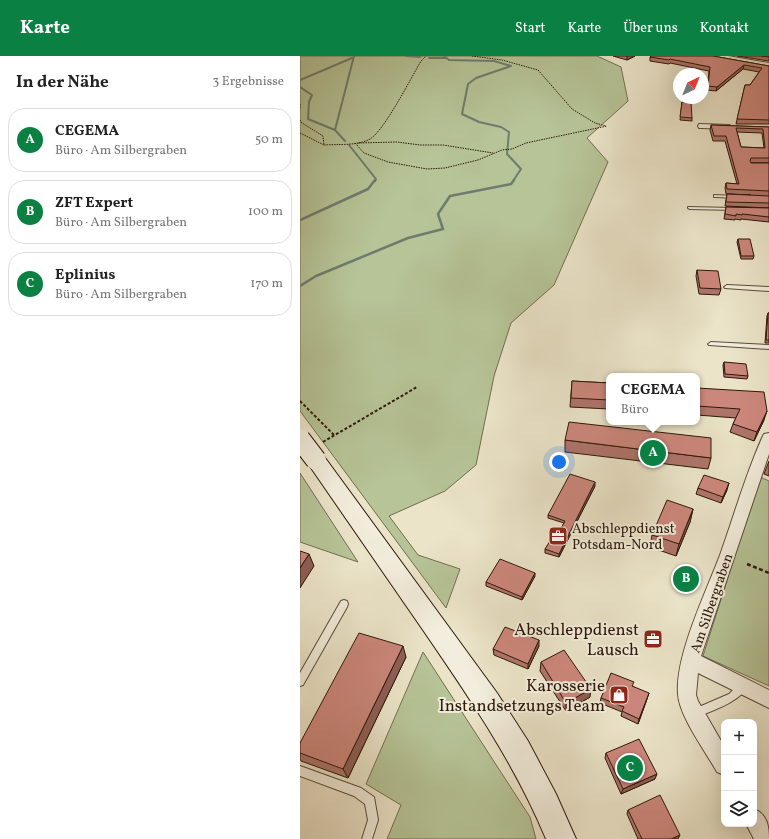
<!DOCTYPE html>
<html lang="de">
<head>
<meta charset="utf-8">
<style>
  body { margin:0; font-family:Vollkorn,serif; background:#f2f2f2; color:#222 }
  .controls { position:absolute; right:12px; bottom:12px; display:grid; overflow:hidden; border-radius:8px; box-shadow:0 4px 16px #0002 }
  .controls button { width:36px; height:36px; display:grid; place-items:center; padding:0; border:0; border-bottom:1px solid #e0e0e0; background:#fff; color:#222; font:20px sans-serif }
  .compass { position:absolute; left:373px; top:12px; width:36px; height:36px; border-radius:50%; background:#fff; box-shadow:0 4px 16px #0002; rotate:43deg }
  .you { position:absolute; left:259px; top:406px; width:14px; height:14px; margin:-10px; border:3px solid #fff; border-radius:50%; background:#1a73e8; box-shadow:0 0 0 6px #1a73e833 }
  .badge { display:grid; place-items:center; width:26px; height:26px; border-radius:50%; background:#0b8043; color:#fff; font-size:13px; font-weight:700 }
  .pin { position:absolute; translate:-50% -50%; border:2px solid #fff; box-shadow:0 1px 4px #0006 }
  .popup { position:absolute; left:306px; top:317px; width:94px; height:52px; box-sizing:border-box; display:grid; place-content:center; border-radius:8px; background:#fff; filter:drop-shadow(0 1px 3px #0005); font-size:13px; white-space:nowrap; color:#767676 }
  .popup b { font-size:15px; color:#222 }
  .popup::after { content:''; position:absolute; left:50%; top:100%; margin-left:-8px; border:8px solid transparent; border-top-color:#fff }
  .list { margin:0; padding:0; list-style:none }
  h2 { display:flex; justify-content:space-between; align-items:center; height:52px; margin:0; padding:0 16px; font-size:17px }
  h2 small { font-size:13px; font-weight:400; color:#767676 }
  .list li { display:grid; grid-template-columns:26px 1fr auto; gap:12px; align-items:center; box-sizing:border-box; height:64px; margin:0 8px 8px; padding:0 8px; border:1px solid #e0e0e0; border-radius:16px }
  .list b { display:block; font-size:15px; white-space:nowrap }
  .list p { margin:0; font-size:13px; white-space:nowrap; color:#767676 }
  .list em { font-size:13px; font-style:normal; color:#767676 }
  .icon { flex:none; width:22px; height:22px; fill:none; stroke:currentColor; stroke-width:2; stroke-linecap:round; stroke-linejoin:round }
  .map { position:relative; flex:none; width:469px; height:783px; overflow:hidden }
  header { display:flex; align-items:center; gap:24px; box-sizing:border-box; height:56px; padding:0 20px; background:#0b8043; color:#fff }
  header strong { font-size:19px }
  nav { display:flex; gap:22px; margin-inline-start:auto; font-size:14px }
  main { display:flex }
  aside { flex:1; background:#fff }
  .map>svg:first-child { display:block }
  .green { fill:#b6c497; stroke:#726e50 }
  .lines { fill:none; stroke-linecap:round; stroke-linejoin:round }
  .stream-far1 { stroke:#6e7c6e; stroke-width:2 }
  .stream { stroke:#6e7c6e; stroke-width:2.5 }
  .service-casing { stroke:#5c4b38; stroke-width:2 }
  .minor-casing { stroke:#5c4b38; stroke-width:2 }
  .tertiary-casing { stroke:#5c4b38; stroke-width:2 }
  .secondary-casing { stroke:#2d1808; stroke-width:2 }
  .path-far2 { stroke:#2d1808; stroke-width:1; stroke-dasharray:1.5 1; stroke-linecap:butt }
  .path-far1 { stroke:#2d1808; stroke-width:2; stroke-dasharray:3 2; stroke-linecap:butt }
  .path { stroke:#2d1808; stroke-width:2.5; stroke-dasharray:4 2.5; stroke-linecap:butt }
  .service { fill:#f2eddc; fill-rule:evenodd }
  .minor { fill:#f2eddc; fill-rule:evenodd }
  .tertiary { fill:#f2eddc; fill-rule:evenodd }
  .secondary { fill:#f2eddc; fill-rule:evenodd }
  .secondary-bridge-casing { stroke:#2d1808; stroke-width:22; stroke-linecap:butt }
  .secondary-bridge { stroke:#f2eddc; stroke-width:20 }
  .wall { fill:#af746b; stroke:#2d1808; fill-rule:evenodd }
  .shaded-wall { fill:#8f5e57; stroke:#2d1808 }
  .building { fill:#cc877c; stroke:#2d1808; fill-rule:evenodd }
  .labels { text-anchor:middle; stroke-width:4; stroke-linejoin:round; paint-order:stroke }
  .poi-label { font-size:14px; fill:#2d1808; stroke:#f2eddc; text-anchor:start }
  .street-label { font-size:14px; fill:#2d1808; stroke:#f2eddc }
  .near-poi-label { font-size:17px; fill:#2d1808; stroke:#f2eddc; text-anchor:end }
</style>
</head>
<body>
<header>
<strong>Karte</strong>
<nav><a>Start</a><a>Karte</a><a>Über uns</a><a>Kontakt</a></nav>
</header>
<main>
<aside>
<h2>In der Nähe<small>3 Ergebnisse</small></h2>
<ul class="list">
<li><span class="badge">A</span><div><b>CEGEMA</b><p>Büro · Am Silbergraben</p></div><em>50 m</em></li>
<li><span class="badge">B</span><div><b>ZFT Expert</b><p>Büro · Am Silbergraben</p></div><em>100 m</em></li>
<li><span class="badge">C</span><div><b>Eplinius</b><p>Büro · Am Silbergraben</p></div><em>170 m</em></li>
</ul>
</aside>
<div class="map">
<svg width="469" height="783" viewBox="0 0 469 783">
  <rect width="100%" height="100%" fill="#ebe4c9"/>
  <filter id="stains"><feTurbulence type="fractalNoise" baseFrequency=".005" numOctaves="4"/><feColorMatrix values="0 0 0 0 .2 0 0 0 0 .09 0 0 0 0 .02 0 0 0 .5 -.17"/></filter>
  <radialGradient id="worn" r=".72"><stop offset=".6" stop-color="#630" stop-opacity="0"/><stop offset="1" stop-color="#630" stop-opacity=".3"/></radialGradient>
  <!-- green -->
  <g class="green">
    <path d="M0 0H297L321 11 328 45 287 82 308 106 254 229 211 267 194 320 176 409 145 435 89 460 118 499 160 513 146 552 0 355Z"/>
    <path d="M0 417 58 506 0 486Z"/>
    <path d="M460 421 469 425V630L403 600Z"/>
    <path d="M123 596 230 761 236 783H87L101 749 66 728Z"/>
  </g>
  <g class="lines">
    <!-- stream-far1 -->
    <g class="stream-far1">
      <path d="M106 0 120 1"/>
      <path d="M144 0 149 4 194 5 211 10 176 22 168 28 162 58 179 66 201 71 209 76 207 98 221 113 213 125"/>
      <path d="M129 2H146"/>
      <path d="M0 24 52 2"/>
      <path d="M0 31 12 39 9 46 8 63 35 74"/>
      <path d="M45 85 35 74 54 0"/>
      <path d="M49 89 76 123 75 125"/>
    </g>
    <!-- stream -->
    <g class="stream">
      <path d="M0 164 68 133 75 124"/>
      <path d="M0 230 16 220 108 182 143 173 138 158 150 140 211 128 214 124"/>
    </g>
    <!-- service casing -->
    <g class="service-casing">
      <g id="service">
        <path d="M414 139 436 140 438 141 436 142 416 141H414Z"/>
        <path d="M388 151 434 152 436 153 434 154 390 153 388 152Z"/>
        <path d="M427 229 469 231V235L425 232 424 231Z"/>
        <path d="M411 286 469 289V293L409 289 408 288Z"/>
        <path d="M44 544 47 545 48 548 47 551 3 629 0 630V617L41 545Z"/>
        <path d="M443 626 446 627 448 630C440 646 411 655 395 662L392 660 390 657 392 654 429 638 440 627Z"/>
        <path d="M0 710 61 732 74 741 78 764 72 783H62L68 764 65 748 54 740 0 720Z"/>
      </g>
    </g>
    <!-- minor casing -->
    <g class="minor-casing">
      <g id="minor">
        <path d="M399 68 429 69 433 71 429 73 402 72H399L398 70Z"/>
        <path d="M469 377V398L401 600 469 634V652L398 617 396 639 398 645 424 690V719L417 716C406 696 379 660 378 638 375 600 406 536 420 499 434 460 445 420 462 382L464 378Z"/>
        <path d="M454 753C467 758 469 770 469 783H454L446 768H454Z"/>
      </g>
    </g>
    <!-- tertiary casing -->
    <g class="tertiary-casing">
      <path id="tertiary" d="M408 0H428L469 7V13L413 3Z"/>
    </g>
    <!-- secondary casing -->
    <g class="secondary-casing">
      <path id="secondary" d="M16 396 23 399 197 637 228 685 256 738 276 783H246C215 708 169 641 123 574 85 519 47 464 9 409L6 404 9 399Z"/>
    </g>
    <!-- path-far2 -->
    <g class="path-far2">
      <path d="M172 0 202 4 238 14 272 53 295 67 306 70"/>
      <path d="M0 48V52"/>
      <path d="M0 64 2 67 23 80 24 89C38 88 58 90 70 83 84 75 111 22 121 5L126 0"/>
      <path d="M0 77 24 89"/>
      <path d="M55 87 64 97 88 106 127 113 145 112 178 104 202 94 212 93 226 87 307 70"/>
      <path d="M58 87 97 86 120 89H143L193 97"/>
    </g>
    <!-- path-far1 -->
    <g class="path-far1">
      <path d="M0 345 35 380"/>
      <path d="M23 386 117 331"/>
    </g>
    <!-- path -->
    <path class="path" d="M447 508 469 517"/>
    <!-- service -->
    <use href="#service" class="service"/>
    <!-- minor -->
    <use href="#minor" class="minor"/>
    <!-- tertiary -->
    <use href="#tertiary" class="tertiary"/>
    <!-- secondary -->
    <use href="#secondary" class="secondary"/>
    <!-- secondary-bridge casing -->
    <g class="secondary-bridge-casing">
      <path id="secondary-bridge" d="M0 383 16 404"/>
    </g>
    <!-- secondary-bridge -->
    <use href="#secondary-bridge" class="secondary-bridge"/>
  </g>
  <!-- wall -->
  <g class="wall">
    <path d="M313 0H335L327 4Z"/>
    <path d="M413 0 469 10V68H436L445 29H450L459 16 443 13 416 35 407 34 409 15 370 7 369 8 350 5V1Z"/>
    <path d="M437 0H469V5Z"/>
    <path d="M382 46 392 62V65L380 64Z"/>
    <path d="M411 69 469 71V107H451H469V152L425 150 427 138 451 139 426 138 425 132 426 127 437 128 425 85H413L410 74ZM437 76 462 77 464 92 441 91Z"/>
    <path d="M426 151 469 152V166L441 163V164L435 163V164L424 163Z"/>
    <path d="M438 183 454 200 453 203H441L437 186Z"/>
    <path d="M397 214 421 233 419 239 399 238 396 220Z"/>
    <path d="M468 257H469V287H465L467 260Z"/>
    <path d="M424 306 448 320 447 323 424 321 423 309Z"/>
    <path d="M272 325 309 327V353L270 351Z"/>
    <path d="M397 332 464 364 454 385 430 376 433 368 436 362 397 359Z"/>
    <path d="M265 384 411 402 408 413 265 396Z"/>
    <path d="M469 405V420L464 418Z"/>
    <path d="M295 430 259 501 245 497V493L254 486 264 467 248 462V459Z"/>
    <path d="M398 432 427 434 421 447 396 438Z"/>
    <path d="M393 453 390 466 376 500 350 491 352 479Z"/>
    <path d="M395 518 391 530 377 525 378 522Z"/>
    <path d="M235 520 222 544 186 530V526Z"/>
    <path d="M239 590 228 613 194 599 193 593Z"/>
    <path d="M106 601 48 722 1 705 0 703V687Z"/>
    <path d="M241 606 290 641 266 655 240 615Z"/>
    <path d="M333 630 347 643 338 668 321 660 322 656 300 647 301 642Z"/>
    <path d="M306 697 355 723 321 738 305 702Z"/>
    <path d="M328 754 378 783H338L327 758Z"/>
  </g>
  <!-- shaded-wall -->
  <g class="shaded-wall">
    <path d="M327 0H335L327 4Z"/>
    <path d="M444 9 443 13 416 35 417 31Z"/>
    <path d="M467 355 464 364 454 385 457 376Z"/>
    <path d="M295 426V430L259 501V498Z"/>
    <path d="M429 427 427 434 421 447 423 441Z"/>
    <path d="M393 453 390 466 376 500 379 488Z"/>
    <path d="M9 498 14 510 0 532V512Z"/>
    <path d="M235 517V520L222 544V541Z"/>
    <path d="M239 584V590L228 613V608Z"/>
    <path d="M103 590 106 601 48 722 43 713Z"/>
    <path d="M291 633 290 641 266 655V647Z"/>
    <path d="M349 637 347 643 338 668 339 663Z"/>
    <path d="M357 718 355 723 321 738 323 733Z"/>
    <path d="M380 779 378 783H371Z"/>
  </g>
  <!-- building -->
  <g class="building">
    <path d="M351 0H413L469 10V64L437 63 445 29H450L462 12 444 9 417 31 408 30 410 11 370 3 369 4 350 1Z"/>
    <path d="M461 0H469V1Z"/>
    <path d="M382 46H391L392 62 380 61Z"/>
    <path d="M411 69 469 71V102H451L450 105 451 107H469V135L427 133 426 127 439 128 426 80H414ZM436 72 463 73 465 92 441 91Z"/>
    <path d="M427 138 469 140V147L426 146Z"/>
    <path d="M426 151 469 152V161L442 158V159L436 158V160L425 158Z"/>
    <path d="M438 183H450L454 200H441Z"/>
    <path d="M397 214 418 215 421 233 400 232Z"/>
    <path d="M468 257H469V284H466Z"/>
    <path d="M424 306 446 308 448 320 425 318Z"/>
    <path d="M272 325 309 327V344L271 342Z"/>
    <path d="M397 332 464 336 467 355 457 376 433 368 440 353 397 350Z"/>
    <path d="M269 366 411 382V402L265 384Z"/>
    <path d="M270 418 295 426 259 498 245 493 250 485 254 486 265 465 248 459Z"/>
    <path d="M404 419 429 427 423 441 398 432Z"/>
    <path d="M367 444 393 453 379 488 352 479Z"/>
    <path d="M0 495 9 498 0 512Z"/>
    <path d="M200 503 235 517 222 541 186 526Z"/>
    <path d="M381 513 395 518 392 527 378 522Z"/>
    <path d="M205 571 239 584 228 608 193 593Z"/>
    <path d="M59 577 103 590 43 713 0 697V687Z"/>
    <path d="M264 594 291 633 266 647 241 606Z"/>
    <path d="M311 617 334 626 332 630 349 637 339 663 322 655 324 651 301 642Z"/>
    <path d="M339 683 357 718 323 733 306 697Z"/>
    <path d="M360 739 380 779 371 783H342L328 754Z"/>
  </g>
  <!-- icons -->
  <defs>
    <g id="office-square" transform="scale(1)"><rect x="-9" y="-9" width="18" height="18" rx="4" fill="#8f2418" stroke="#f2eddc"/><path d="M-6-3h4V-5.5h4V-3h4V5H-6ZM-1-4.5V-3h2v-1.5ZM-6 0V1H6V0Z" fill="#fff"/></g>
    <g id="shop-square" transform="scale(1)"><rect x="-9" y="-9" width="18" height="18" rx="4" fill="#8f2418" stroke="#f2eddc"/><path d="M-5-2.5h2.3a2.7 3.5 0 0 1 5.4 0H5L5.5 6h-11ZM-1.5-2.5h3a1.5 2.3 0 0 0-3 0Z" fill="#fff"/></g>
  </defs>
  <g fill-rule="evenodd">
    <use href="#office-square" x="258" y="480"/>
    <use href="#office-square" x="353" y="583"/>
    <use href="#shop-square" x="319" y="639"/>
  </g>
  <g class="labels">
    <!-- poi labels -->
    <g class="poi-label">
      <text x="272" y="477">Abschleppdienst<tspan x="272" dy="16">Potsdam-Nord</tspan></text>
    </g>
    <!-- street labels -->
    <g class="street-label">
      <text transform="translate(411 547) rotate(-71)" y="5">Am Silbergraben</text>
    </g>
    <!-- near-poi labels -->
    <g class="near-poi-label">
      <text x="339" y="579">Abschleppdienst<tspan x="339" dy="20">Lausch</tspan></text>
      <text x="305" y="635">Karosserie<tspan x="305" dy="20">Instandsetzungs Team</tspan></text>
    </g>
  </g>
  <rect width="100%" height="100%" filter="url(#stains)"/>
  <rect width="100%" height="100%" fill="url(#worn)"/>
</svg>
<div class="controls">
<button>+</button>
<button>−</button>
<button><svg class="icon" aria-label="layers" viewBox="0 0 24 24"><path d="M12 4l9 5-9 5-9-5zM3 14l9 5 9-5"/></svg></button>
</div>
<svg class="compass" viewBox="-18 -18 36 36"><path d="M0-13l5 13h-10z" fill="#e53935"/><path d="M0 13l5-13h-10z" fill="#767676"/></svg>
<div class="you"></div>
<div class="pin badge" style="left:353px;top:397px">A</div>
<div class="popup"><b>CEGEMA</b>Büro</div>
<div class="pin badge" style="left:386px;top:523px">B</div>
<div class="pin badge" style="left:330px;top:712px">C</div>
</div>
</main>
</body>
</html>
